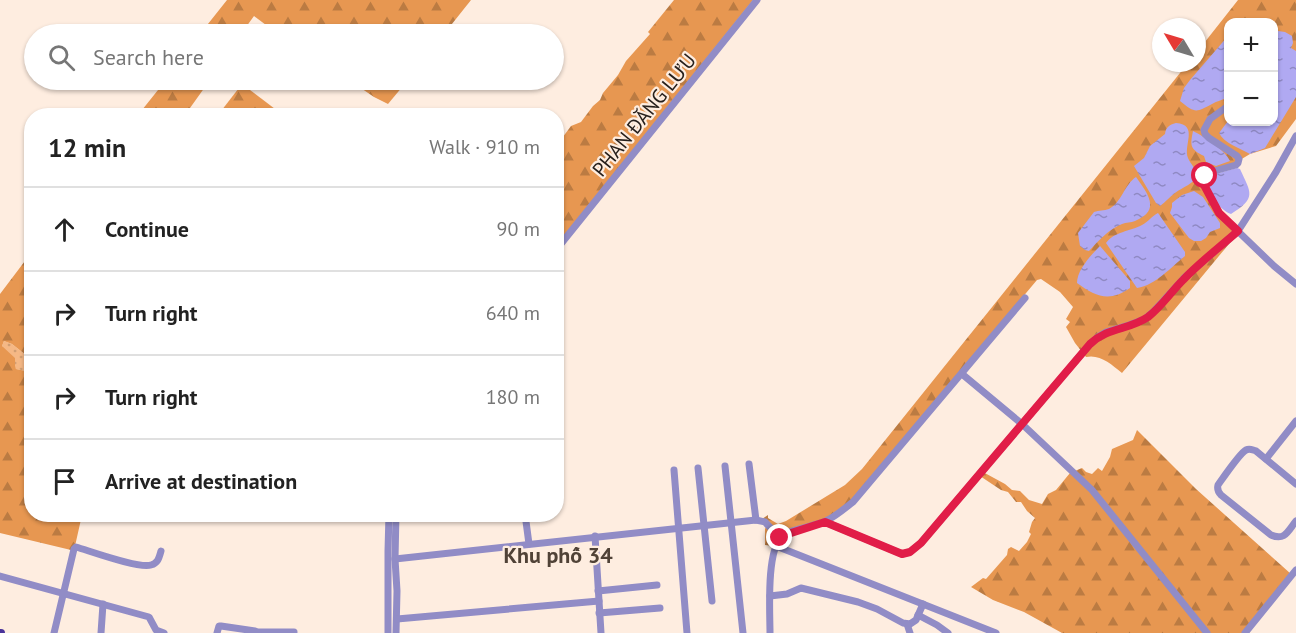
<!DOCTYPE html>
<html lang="en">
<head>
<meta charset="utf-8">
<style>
  body { margin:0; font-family:"PT Sans",sans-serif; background:#f2f2f2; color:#222 }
  .controls { position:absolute; right:18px; top:18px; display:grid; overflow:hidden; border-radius:12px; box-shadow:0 2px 4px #0004 }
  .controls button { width:54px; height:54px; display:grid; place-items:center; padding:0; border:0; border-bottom:2px solid #e0e0e0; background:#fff; color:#222; font:30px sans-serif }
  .compass { position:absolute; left:1152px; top:18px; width:54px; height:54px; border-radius:50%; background:#fff; box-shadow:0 2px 4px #0004; rotate:308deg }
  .stop { position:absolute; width:18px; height:18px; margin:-14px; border:4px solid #e11d48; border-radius:50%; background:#fff }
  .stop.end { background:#e11d48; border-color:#fff; box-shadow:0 2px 6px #0008 }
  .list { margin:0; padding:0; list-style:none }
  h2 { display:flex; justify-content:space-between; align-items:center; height:78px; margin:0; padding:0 24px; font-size:26px }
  h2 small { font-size:20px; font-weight:400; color:#767676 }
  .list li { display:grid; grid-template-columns:39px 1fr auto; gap:18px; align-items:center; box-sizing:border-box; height:84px; padding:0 24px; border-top:2px solid #e0e0e0 }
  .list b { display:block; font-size:22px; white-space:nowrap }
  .list em { font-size:20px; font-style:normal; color:#767676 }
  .icon { flex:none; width:33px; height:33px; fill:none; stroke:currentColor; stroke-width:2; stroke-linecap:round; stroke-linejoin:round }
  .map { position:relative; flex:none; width:1296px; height:633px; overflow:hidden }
  .search { position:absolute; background:#fff; box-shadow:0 2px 4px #0004; left:24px; top:24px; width:540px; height:66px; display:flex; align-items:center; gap:15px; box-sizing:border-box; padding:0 21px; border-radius:33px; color:#767676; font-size:22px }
  .panel { position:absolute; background:#fff; box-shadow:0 2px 4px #0004; left:24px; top:108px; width:540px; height:414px; border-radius:24px }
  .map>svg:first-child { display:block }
  .grass { fill:url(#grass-dots) }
  .forest { fill:url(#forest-firs); fill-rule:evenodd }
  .water { fill:url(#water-ripples) }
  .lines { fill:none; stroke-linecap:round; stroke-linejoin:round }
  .minor { stroke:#918cc6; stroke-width:7 }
  .major { stroke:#4a339a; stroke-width:8 }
  .route { stroke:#e11d48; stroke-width:8 }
  .labels { text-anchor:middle; stroke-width:4.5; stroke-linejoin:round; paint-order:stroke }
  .street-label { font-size:20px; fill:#27201c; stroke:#feede0 }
  .quarter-label { font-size:22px; font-weight:bold; fill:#504237; stroke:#feede0 }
</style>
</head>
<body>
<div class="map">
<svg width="1296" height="633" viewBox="0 0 1296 633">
  <defs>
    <pattern id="grass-dots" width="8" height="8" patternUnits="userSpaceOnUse" patternTransform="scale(1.5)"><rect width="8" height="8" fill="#f5b885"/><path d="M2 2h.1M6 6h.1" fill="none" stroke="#d29e72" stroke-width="1.8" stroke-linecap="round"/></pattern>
    <pattern id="forest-firs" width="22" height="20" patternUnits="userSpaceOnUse" patternTransform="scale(1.5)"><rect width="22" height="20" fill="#e79751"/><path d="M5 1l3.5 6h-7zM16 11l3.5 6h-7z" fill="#bb7b42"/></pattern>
    <pattern id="water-ripples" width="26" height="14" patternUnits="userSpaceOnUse" patternTransform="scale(1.5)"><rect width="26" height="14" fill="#b0a9f2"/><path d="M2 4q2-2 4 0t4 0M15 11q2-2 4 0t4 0" fill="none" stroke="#8f89c3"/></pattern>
  </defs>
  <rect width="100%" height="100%" fill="#feede0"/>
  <!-- grass -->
  <path class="grass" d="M4 341 12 344 31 359V372L16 369 2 346Z"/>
  <!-- forest -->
  <g class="forest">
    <path d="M227 0H471L444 34H278L254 16 241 34H200Z"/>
    <path d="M674 0H753L557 245V145L571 126 581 122 593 106 600 100 603 93 618 75 626 61 650 34 648 32Z"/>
    <path d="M1238 0H1296V119L1276 146 1250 154 1235 163 1206 172 1201 183 1238 233 1122 373C1111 364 1100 354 1086 357L1075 343 1066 327 1070 322 1066 319 1073 307 1060 292 1041 279 1037 280 851 501 834 515 787 532 774 546 765 545V529L768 522 762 519 768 515V518L778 524 786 521 845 485 862 469 1188 63H1197V52ZM1228 22H1274V122H1228Z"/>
    <path d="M166 80H210L190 108 191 115H138Z"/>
    <path d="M349 80H408L388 104 374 97Z"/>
    <path d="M242 84 283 115H218Z"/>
    <path d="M31 253V359L12 344 4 341 2 346 15 358V366L16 369 31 372 32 514 82 515 75 546 71 550 0 533V294Z"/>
    <path d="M1137 430 1196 489 1291 574 1243 633H1062L1024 612 993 600 971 587 983 578 986 579 1007 555 1008 549 1011 547 1019 551 1027 542 1031 534 1029 532 1032 522 1035 518 1027 511 1021 502H1016L1008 492 1001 490 980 476 983 472 1005 484 1012 490 1020 491 1029 500 1042 504 1048 494 1056 490 1070 473 1082 468 1086 472 1092 474 1098 468 1102 471 1110 457 1112 449 1133 440Z"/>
  </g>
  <!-- water -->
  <g class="water">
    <path d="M1278 31 1285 32 1292 36 1293 43 1291 48 1296 51V97L1265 148 1250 154C1239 148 1224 143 1219 133L1228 121 1274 122V32Z"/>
    <path d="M1228 36V95L1227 98C1222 100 1217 101 1212 104 1196 112 1196 114 1180 101L1184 88 1190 80Z"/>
    <path d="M1176 123C1199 125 1183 145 1188 158 1191 165 1196 169 1199 175 1193 184 1183 187 1175 193 1169 197 1166 202 1160 206L1156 203 1134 166 1144 158 1150 146 1165 134C1166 127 1169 125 1176 123Z"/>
    <path d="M1193 131C1205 137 1225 150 1230 161L1216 166 1206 162 1204 156C1190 149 1190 146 1193 131Z"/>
    <path d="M1237 168 1240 169C1251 193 1257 198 1231 214 1217 209 1208 190 1208 176Z"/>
    <path d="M1136 177C1147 193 1162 210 1135 221 1131 223 1126 222 1122 224 1109 229 1098 241 1089 251L1085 250 1080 246 1078 233 1094 212C1099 210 1104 211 1109 209 1122 202 1124 185 1136 177Z"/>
    <path d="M1194 191 1203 197 1220 223V228L1210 232 1206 238 1201 241H1194L1189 238 1170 213 1172 207V203L1182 195Z"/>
    <path d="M1158 213 1185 252V256C1171 267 1156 285 1137 288L1106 243C1115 231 1129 232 1142 225 1148 222 1152 216 1158 213Z"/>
    <path d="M1100 246 1130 281V288C1109 303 1095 296 1077 283 1077 270 1091 255 1100 246Z"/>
  </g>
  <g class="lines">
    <!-- minor -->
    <g class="minor">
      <path d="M1228 106 1210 119 1204 130 1205 134 1209 138 1237 156 1239 159 1238 163 1236 165 1207 173 1203 178V183L1219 213 1274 266 1296 284"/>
      <path d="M556 250 757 0"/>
      <path d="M962 374 1022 424 1092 490 1207 633"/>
      <path d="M1266 459 1296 421"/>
      <path d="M749 464 756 520"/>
      <path d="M725 466 743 633"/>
      <path d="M698 468 712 601"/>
      <path d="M674 470 687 633"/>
      <path d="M1296 484 1256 451C1252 450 1250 448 1246 450 1240 453 1223 478 1218 485 1217 489 1218 492 1221 495L1271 535C1285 541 1288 531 1296 521"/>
      <path d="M396 514 395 559 397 591 396 633"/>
      <path d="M525 514 529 544"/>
      <path d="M825 522 902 554 910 552 921 543 1090 344 1098 337 1106 332 1129 325 1145 319 1153 312 1184 278 1238 231 1276 172 1296 136"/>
      <path d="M595 536 601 633"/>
      <path d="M776 546 996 633"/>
      <path d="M395 559 756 520 765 522 780 538"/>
      <path d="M0 576 149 617 156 630 164 633"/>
      <path d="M598 591 657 585"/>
      <path d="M770 596 787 594 801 588 858 602 877 609 903 623 910 624 916 620 923 604"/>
      <path d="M599 613 660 608"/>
      <path d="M918 615 937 625 948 633"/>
      <path d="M397 619 599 601"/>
      <path d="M907 624 910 633"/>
      <path d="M258 632H294"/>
      <path d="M54 633 74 549 76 547C90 551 139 569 151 565 158 563 159 558 161 551"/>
      <path d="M101 633 103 604"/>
      <path d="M217 633 219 626H221L255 631 258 633"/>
      <path d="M388 633V551L389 514"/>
      <path d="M770 633C770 613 766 550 782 537 792 528 813 527 826 521 836 516 844 509 853 502L1025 298"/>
      <path d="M1245 633 1296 570"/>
    </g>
    <!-- major -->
    <path class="major" d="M0 633H1"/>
  </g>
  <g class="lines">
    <!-- route -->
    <path class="route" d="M780 538 788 534 825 522 902 554 910 552 921 543 1090 344C1108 327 1129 330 1148 317 1161 307 1171 292 1183 280 1200 262 1220 247 1238 231L1219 213 1203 183V178L1205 176"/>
  </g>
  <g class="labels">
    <!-- street labels -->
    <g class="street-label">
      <text transform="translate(644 115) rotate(-51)" y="7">PHAN ĐĂNG LƯU</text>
    </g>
    <!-- quarter labels -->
    <g class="quarter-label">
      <text x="558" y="563">Khu phố 34</text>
    </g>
  </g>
</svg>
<div class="controls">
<button>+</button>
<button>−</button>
</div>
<svg class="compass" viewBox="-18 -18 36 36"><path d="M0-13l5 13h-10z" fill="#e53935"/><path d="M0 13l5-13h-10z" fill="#767676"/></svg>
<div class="stop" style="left:1205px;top:176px"></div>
<div class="stop end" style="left:780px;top:538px"></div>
<div class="search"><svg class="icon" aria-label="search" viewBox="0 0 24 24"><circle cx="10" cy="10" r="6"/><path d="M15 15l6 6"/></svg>Search here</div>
<section class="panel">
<h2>12 min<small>Walk · 910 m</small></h2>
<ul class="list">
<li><svg class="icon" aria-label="ahead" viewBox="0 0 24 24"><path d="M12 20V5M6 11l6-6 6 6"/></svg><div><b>Continue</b></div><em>90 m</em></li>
<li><svg class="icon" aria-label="right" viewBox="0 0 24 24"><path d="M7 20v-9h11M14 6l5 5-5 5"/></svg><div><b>Turn right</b></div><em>640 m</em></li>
<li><svg class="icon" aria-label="right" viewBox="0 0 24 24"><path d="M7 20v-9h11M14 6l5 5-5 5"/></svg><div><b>Turn right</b></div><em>180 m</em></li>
<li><svg class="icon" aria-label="arrive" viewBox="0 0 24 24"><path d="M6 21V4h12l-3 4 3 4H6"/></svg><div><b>Arrive at destination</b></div></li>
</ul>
</section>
</div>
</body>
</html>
